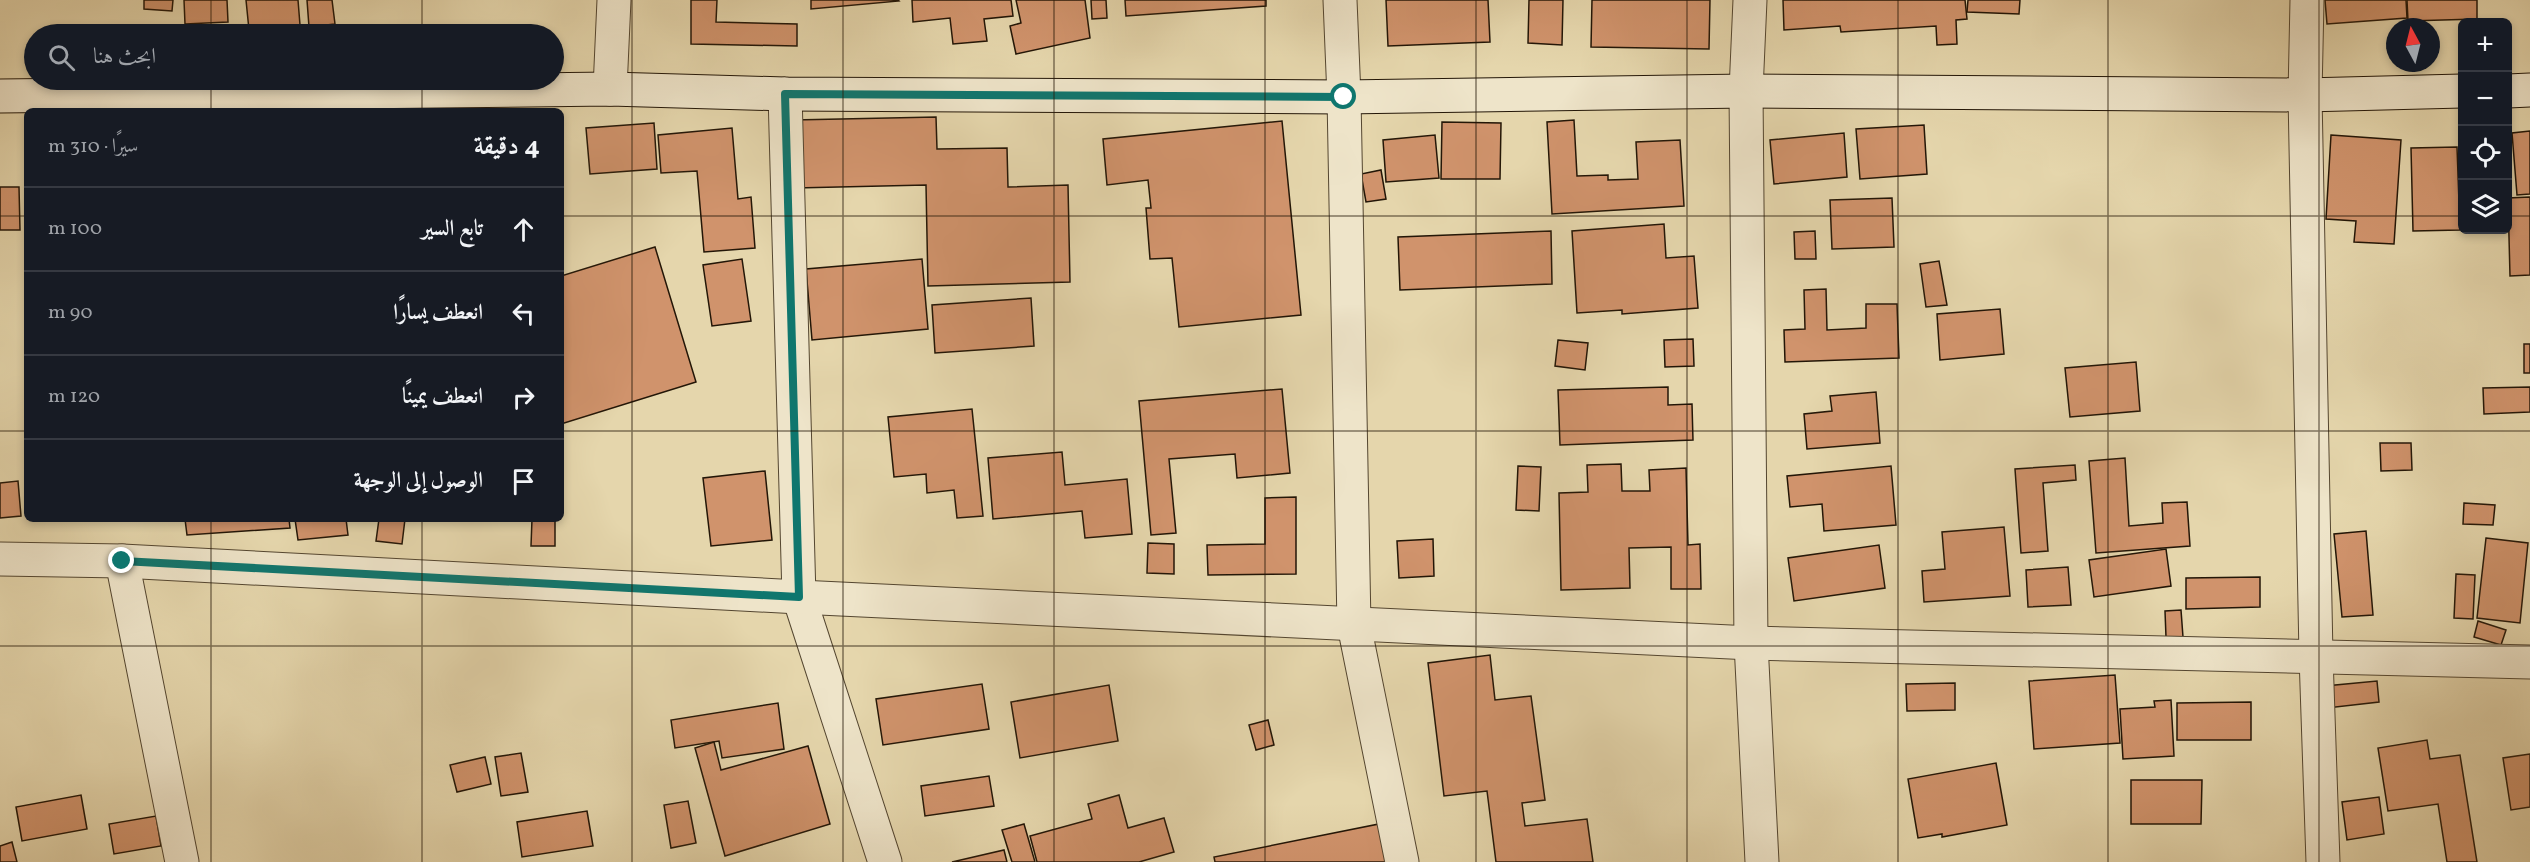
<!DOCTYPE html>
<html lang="ar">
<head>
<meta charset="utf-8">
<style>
  body { margin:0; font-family:Vollkorn,Amiri,serif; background:#20242c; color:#f1f3f6; direction:rtl }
  .controls { position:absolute; right:18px; top:18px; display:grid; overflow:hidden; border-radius:9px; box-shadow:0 3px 9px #0003 }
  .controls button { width:54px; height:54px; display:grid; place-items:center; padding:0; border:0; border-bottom:2px solid #363941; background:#171b24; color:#f1f3f6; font:30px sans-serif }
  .compass { position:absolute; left:2386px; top:18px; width:54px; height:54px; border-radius:50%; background:#171b24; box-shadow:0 3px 9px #0003; rotate:353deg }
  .stop { position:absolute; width:18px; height:18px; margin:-14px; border:4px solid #0f766e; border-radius:50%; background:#fff }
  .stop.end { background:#0f766e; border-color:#fff; box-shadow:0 2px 6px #0008 }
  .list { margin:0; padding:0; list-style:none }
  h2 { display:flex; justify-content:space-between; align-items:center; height:78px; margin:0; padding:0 24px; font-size:26px }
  h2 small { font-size:20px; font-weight:400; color:#9ea1a6 }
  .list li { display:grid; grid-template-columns:39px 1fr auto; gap:18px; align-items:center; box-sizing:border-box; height:84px; padding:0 24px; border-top:2px solid #363941 }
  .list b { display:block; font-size:22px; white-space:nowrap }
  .list em { font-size:20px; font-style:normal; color:#9ea1a6 }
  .icon { flex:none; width:33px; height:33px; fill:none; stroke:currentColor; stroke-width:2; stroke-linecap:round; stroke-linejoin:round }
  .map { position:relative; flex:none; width:2530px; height:862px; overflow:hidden; direction:ltr }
  .search { position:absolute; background:#171b24; box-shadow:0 3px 9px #0003; left:24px; top:24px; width:540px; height:66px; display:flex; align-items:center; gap:15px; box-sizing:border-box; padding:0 21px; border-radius:33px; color:#9ea1a6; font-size:22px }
  .panel { position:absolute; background:#171b24; box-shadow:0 3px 9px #0003; left:24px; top:108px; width:540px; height:414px; border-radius:9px; direction:rtl }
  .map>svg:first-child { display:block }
  .building { fill:#d0936c; stroke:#231607; stroke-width:1.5 }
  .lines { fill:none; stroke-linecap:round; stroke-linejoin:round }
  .street-casing { stroke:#544630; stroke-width:35 }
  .secondary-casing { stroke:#231607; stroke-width:35 }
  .street { stroke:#eee4c9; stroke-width:33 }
  .secondary { stroke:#eee4c9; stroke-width:33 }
  .route { stroke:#0f766e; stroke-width:8 }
  .grid { fill:none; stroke:#231607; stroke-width:1.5; stroke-opacity:0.55 }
</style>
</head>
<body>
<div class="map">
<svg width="2530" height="862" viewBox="0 0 2530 862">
  <rect width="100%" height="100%" fill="#e5d6ac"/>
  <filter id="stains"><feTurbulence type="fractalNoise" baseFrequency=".00333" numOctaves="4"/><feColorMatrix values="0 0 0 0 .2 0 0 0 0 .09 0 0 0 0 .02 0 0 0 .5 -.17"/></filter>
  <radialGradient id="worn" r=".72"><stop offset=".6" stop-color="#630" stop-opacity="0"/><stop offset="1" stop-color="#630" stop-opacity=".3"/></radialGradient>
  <!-- building -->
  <g class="building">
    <path d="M144 0H173L172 11 144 9Z"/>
    <path d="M184 0H227L228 22 185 24Z"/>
    <path d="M246 0H298L300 25 249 30Z"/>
    <path d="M307 0H332L335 24 309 27Z"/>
    <path d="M691 0H717L716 22 797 24V46L691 44Z"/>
    <path d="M811 0H898L899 1 811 9Z"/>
    <path d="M912 0H1011L1013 16 984 19 987 41 953 44 950 18 913 22Z"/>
    <path d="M1016 0H1085L1090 38 1016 54 1010 26 1021 23Z"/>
    <path d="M1091 0H1106L1107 18 1092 19Z"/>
    <path d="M1125 0H1266V6L1126 16Z"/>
    <path d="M1386 0H1488L1490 42 1388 46Z"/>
    <path d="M1529 0H1563L1562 45 1528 43Z"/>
    <path d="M1592 0H1710L1709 49 1591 47Z"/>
    <path d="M1783 0H1965L1967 19 1956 20 1957 44 1937 45 1936 26 1841 32 1840 26 1784 30Z"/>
    <path d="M1968 0H2020L2019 14 1967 12Z"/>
    <path d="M2325 0H2406L2407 18 2327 24Z"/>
    <path d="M2407 0H2477V19L2408 21Z"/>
    <path d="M936 117 937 149 1007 148 1008 187 1068 185 1070 282 928 286 926 185 795 188 793 120Z"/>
    <path d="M1574 120 1577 176 1608 175V180L1638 179 1636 142 1680 140 1684 206 1552 214 1547 122Z"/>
    <path d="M1282 121 1301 315 1179 327 1172 258 1150 259 1146 208H1151L1148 180 1107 185 1103 139Z"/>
    <path d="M1442 122 1501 123 1500 179H1441Z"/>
    <path d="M654 123 657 169 590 174 586 128Z"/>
    <path d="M1924 125 1927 174 1860 179 1856 129Z"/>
    <path d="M732 128 738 199 751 197 755 248 704 252 697 171 661 173 658 135Z"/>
    <path d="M2530 131V194L2517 195 2512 133Z"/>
    <path d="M1844 133 1847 177 1774 184 1770 140Z"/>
    <path d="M1435 135 1439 178 1386 182 1383 140Z"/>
    <path d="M2331 135 2401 140 2394 244 2354 242 2356 221 2326 219Z"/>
    <path d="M2457 147 2460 230 2413 231 2411 148Z"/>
    <path d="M1381 170 1386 199 1366 202 1361 174Z"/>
    <path d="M0 187H19L20 230H0Z"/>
    <path d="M2530 197V275L2510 276 2508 198Z"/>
    <path d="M1892 198 1894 247 1832 249 1830 200Z"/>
    <path d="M1664 224 1666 258 1694 256 1698 308 1622 314V310L1577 313 1572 231Z"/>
    <path d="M1551 231 1552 284 1400 290 1398 237Z"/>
    <path d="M1815 231 1816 259H1795L1794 232Z"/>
    <path d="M655 247 696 382 561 424V276Z"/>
    <path d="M742 259 751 321 712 326 703 265Z"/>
    <path d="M922 259 928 329 812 340 806 269Z"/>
    <path d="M1939 261 1947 305 1926 307 1920 264Z"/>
    <path d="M1826 289 1827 330 1866 328V304H1897L1899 358 1785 362 1784 330 1805 329 1804 290Z"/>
    <path d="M1031 298 1034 346 935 353 932 305Z"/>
    <path d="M2000 309 2004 354 1940 360 1937 314Z"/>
    <path d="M1693 339 1694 366 1665 367 1664 340Z"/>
    <path d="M1558 340 1588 343 1585 370 1555 366Z"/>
    <rect x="2524" y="344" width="6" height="29"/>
    <path d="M2136 362 2140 411 2070 417 2065 368Z"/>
    <path d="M1668 387V405L1692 404 1693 440 1560 445 1558 390Z"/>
    <path d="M2530 387V412L2484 414 2483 388Z"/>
    <path d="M1282 389 1290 473 1237 478 1235 454 1169 459 1176 533 1151 535 1139 401Z"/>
    <path d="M1876 392 1880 443 1807 449 1804 414 1832 411 1830 396Z"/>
    <path d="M972 409 983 516 957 518 954 490 927 493 926 474 894 477 888 417Z"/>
    <path d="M2380 443H2411L2412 470 2381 471Z"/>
    <path d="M1062 452 1065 485 1127 479 1132 534 1085 538 1082 511 993 519 988 458Z"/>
    <path d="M2125 458 2129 526 2163 523 2162 503 2187 502 2190 546 2096 553 2089 461Z"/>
    <path d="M1621 464 1622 491H1650L1649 470 1686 468 1688 545 1700 544 1701 589H1671V547L1629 548 1630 588 1561 590 1559 493 1588 492 1587 465Z"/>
    <path d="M2075 465 2076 480 2043 483 2048 551 2021 553 2015 469Z"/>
    <path d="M1518 466 1541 467 1539 511 1516 510Z"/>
    <path d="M1891 466 1896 525 1824 531 1822 504 1790 507 1787 476Z"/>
    <path d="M765 471 772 540 711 546 703 478Z"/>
    <path d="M18 481 21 516 0 518V483Z"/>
    <path d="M1296 497V574L1208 575 1207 545 1265 544V498Z"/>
    <path d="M2464 503 2495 505 2493 525 2463 524Z"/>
    <path d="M185 519H289L290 528 187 535Z"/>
    <path d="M295 519H346L348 535 298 540Z"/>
    <path d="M379 519H405L402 544 376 541Z"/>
    <path d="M532 519H555V546H531Z"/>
    <path d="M2004 527 2010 596 1924 602 1922 571 1945 569 1942 532Z"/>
    <path d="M2366 531 2373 615 2342 617 2334 534Z"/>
    <path d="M2486 538 2528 543 2520 623 2477 618Z"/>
    <path d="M1433 539 1434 576 1399 578 1397 541Z"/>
    <path d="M1148 543 1174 544V574L1147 573Z"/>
    <path d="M1879 545 1885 588 1794 601 1788 558Z"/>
    <path d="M2166 549 2171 586 2094 597 2089 560Z"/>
    <path d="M2068 567 2071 605 2028 607 2026 570Z"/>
    <path d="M2456 574 2475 575 2473 619 2454 618Z"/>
    <path d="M2260 577V607L2186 609V578Z"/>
    <path d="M2181 610 2183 637H2166L2165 611Z"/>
    <path d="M2478 621 2506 630 2501 645 2474 637Z"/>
    <path d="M1490 655 1495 700 1531 696 1545 800 1522 803 1525 826 1587 819 1593 862H1496L1487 791 1444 796 1428 663Z"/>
    <path d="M2115 675 2120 743 2034 749 2029 681Z"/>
    <path d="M2377 681 2379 702 2327 708 2325 686Z"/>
    <path d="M1955 683V710L1907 711 1906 684Z"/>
    <path d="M982 684 989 729 883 745 876 699Z"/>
    <path d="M1109 685 1118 741 1020 758 1011 702Z"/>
    <path d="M2171 700 2174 756 2123 759 2120 709 2155 707 2154 701Z"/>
    <path d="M2251 702V740H2177V703Z"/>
    <path d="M778 703 784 749 722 758 719 741 675 748 671 720Z"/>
    <path d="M1268 720 1274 745 1256 750 1249 725Z"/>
    <path d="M2427 740 2430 759 2460 755 2477 862H2447L2438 804 2388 811 2378 748Z"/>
    <path d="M714 742 721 770 808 746 830 824 725 856 695 748Z"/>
    <path d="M521 753 528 792 501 796 495 757Z"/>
    <path d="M2530 754V807L2511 810 2503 758Z"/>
    <path d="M485 757 491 784 457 792 450 765Z"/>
    <path d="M1996 763 2007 825 1942 837V834L1918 838 1908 779Z"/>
    <path d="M989 776 994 806 925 816 921 786Z"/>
    <path d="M2131 780H2202L2201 824H2131Z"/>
    <path d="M81 795 87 829 22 841 16 807Z"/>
    <path d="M1119 795 1128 828 1164 818 1174 852 1139 862H1037L1030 836 1092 819 1088 804Z"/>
    <path d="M2379 797 2384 834 2347 840 2342 802Z"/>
    <path d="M688 801 696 843 671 848 664 805Z"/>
    <path d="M587 811 593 846 522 857 517 822Z"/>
    <path d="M156 816 161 846 114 854 109 824Z"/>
    <path d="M1024 824 1035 862H1012L1002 830Z"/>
    <path d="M1379 824 1387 862H1215L1214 857Z"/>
    <path d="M12 842 17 862H0V846Z"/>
    <path d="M1004 850 1007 862H952Z"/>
  </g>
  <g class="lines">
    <!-- street casing -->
    <g class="street-casing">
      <g id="street">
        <path d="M1340 0 1344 97 1354 625 1402 862"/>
        <path d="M1750 0 1746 91 1751 643 1762 862"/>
        <path d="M2307 0 2305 95 2316 656 2323 862"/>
        <path d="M610 89 614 0"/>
        <path d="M785 94 799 597 885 862"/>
        <path d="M0 559 122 561 799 597 1751 643 2530 662"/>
        <path d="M122 561 182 862"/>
      </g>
    </g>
    <!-- secondary casing -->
    <g class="secondary-casing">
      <g id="secondary">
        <path d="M2508 91 2530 90"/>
        <path d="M0 96 610 89 785 94 1344 97 1746 91 2305 95 2462 91"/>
      </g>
    </g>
    <!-- street -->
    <use href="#street" class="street"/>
    <!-- secondary -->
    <use href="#secondary" class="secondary"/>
  </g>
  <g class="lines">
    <!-- route -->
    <path class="route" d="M122 561 799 597 785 94 1344 97"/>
  </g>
  <!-- grid -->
  <path class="grid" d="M211 0V34M422 0V34M632 0V862M843 0V862M1054 0V862M1265 0V862M1476 0V862M1687 0V862M1898 0V862M2108 0V862M2319 0V862M211 80V111M422 80V111M0 216H27M561 216H2462M2508 216H2530M0 431H27M561 431H2530M211 519V862M422 519V862M0 646H2530"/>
  <rect width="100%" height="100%" filter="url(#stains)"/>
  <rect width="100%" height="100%" fill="url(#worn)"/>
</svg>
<div class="controls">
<button>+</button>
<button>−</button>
<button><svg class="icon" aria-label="locate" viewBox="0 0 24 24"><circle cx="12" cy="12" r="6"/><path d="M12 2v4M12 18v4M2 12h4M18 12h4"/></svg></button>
<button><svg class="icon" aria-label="layers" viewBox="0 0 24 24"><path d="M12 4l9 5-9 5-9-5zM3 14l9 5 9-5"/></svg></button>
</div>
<svg class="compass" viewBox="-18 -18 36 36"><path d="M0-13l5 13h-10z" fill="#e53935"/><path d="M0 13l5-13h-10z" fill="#9ea1a6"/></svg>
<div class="stop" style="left:1344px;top:97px"></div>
<div class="stop end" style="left:122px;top:561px"></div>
<div class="search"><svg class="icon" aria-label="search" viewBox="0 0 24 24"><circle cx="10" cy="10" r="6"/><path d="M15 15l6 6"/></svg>ابحث هنا</div>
<section class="panel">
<h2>4 دقيقة<small>سيرًا · 310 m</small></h2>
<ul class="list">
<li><svg class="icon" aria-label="ahead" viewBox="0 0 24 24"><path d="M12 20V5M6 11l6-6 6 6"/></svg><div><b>تابع السير</b></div><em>100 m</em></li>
<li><svg class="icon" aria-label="left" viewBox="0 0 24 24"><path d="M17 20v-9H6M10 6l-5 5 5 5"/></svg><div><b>انعطف يسارًا</b></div><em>90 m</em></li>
<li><svg class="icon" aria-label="right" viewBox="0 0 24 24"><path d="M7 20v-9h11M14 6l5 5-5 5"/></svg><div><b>انعطف يمينًا</b></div><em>120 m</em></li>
<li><svg class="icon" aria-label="arrive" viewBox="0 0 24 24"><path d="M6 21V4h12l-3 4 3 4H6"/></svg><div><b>الوصول إلى الوجهة</b></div></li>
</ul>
</section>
</div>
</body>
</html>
